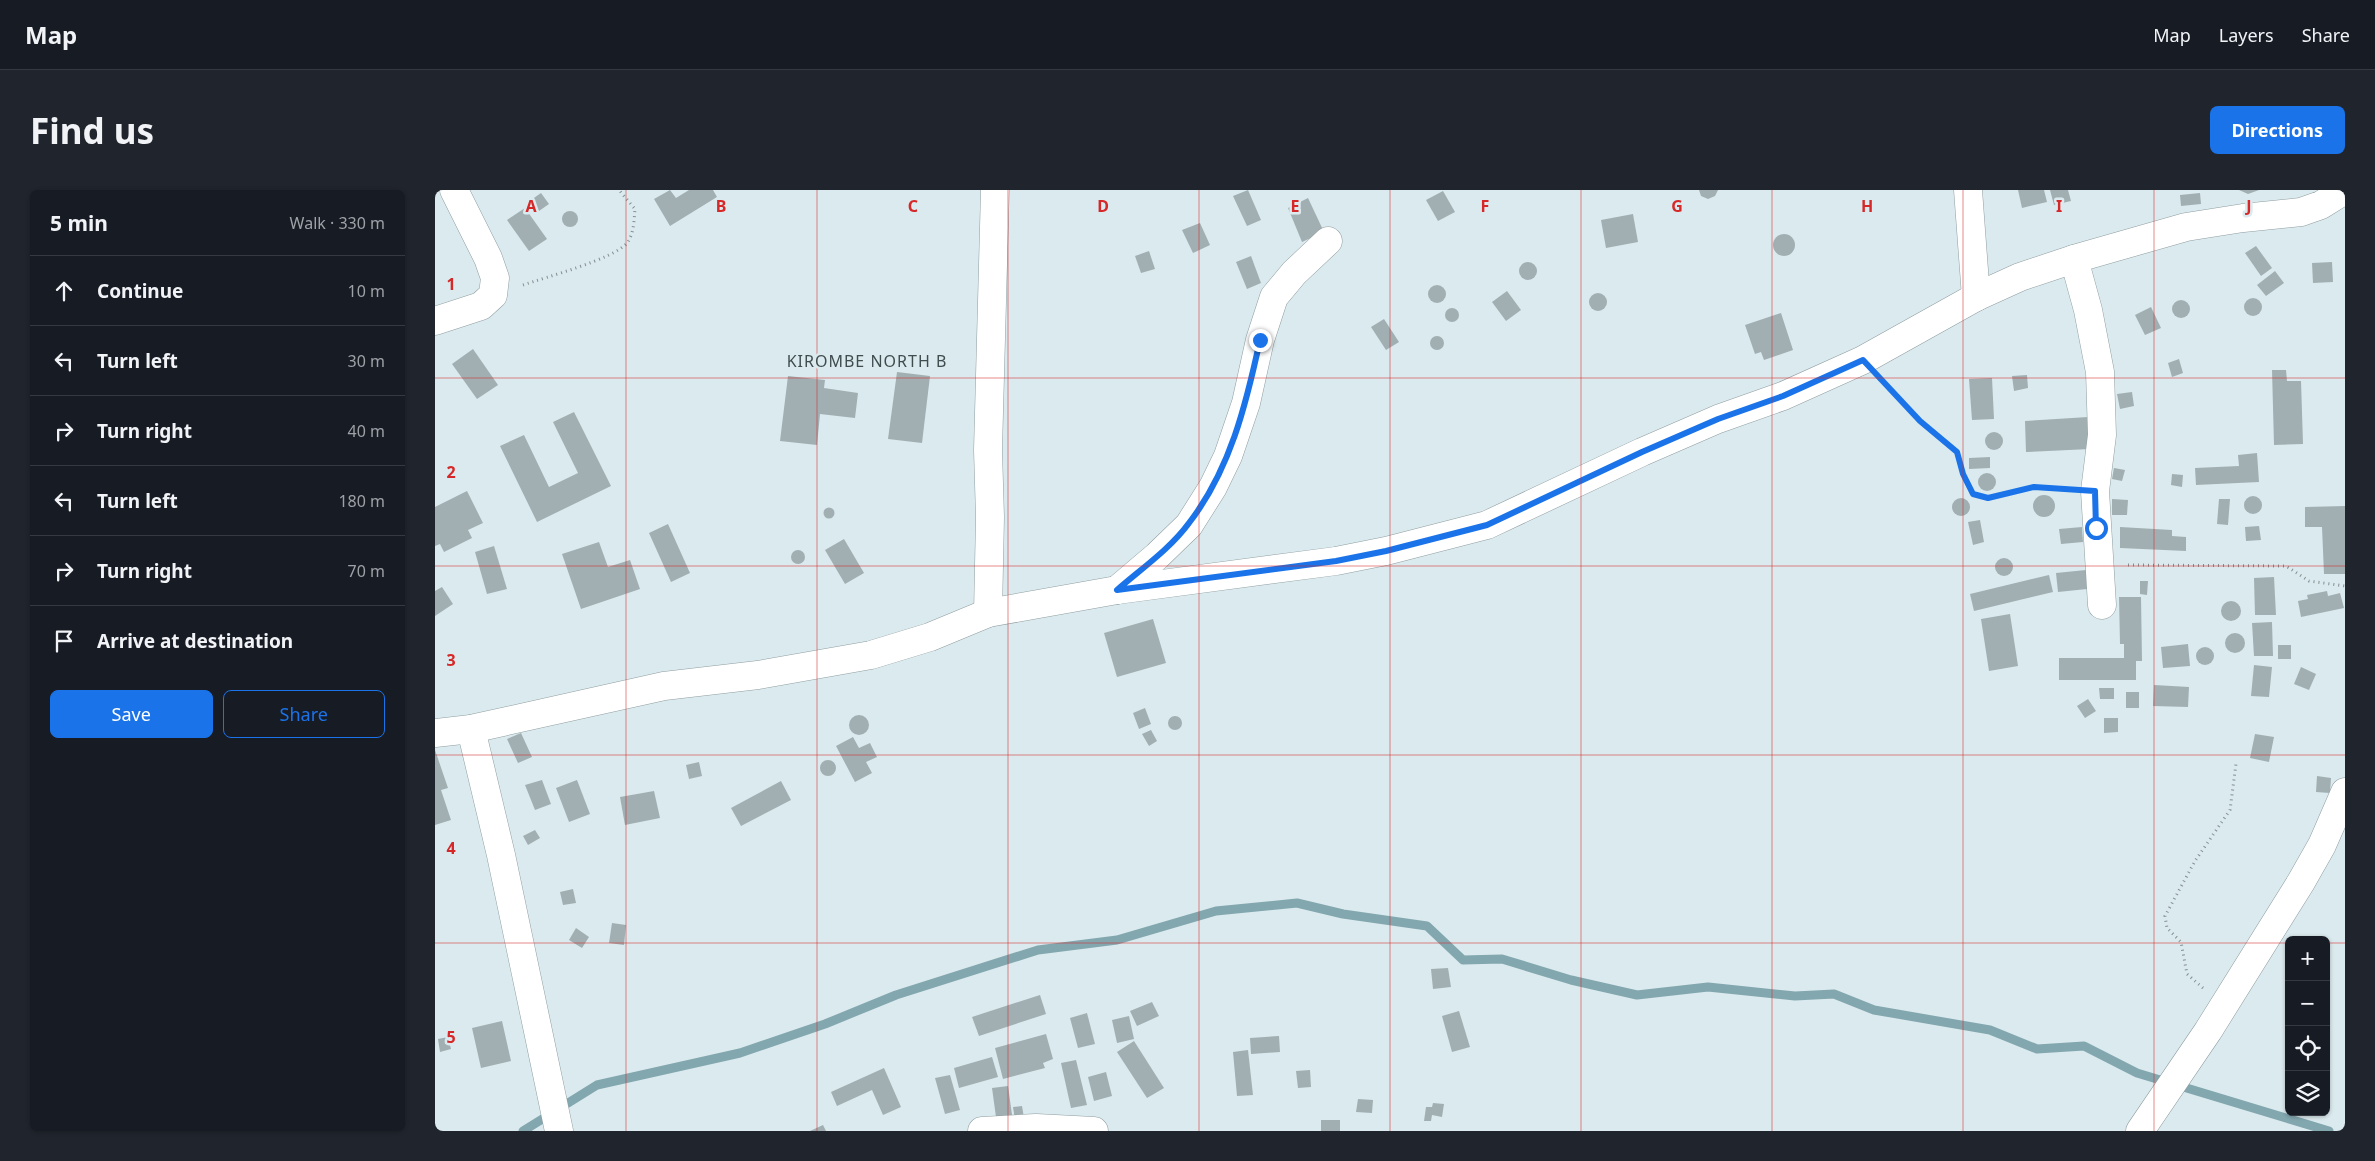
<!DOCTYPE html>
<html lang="en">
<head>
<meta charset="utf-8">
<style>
  body { margin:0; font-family:"Noto Sans",sans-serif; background:#20242c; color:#f1f3f6 }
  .controls { position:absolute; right:15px; bottom:15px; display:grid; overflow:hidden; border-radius:8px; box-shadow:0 1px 4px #0004 }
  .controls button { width:45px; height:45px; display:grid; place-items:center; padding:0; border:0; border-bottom:1px solid #363941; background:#171b24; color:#f1f3f6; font:25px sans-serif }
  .stop { position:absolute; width:15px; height:15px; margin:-11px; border:4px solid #1a73e8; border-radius:50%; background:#fff }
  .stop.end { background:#1a73e8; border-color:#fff; box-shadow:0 1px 5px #0008 }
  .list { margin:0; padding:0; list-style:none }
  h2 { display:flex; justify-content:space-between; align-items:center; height:65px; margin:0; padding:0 20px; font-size:21px }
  h2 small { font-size:16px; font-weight:400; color:#9ea1a6 }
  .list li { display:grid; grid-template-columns:32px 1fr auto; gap:15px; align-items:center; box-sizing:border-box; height:70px; padding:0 20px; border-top:1px solid #363941 }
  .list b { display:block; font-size:19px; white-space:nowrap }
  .list em { font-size:16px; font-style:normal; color:#9ea1a6 }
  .actions { display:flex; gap:10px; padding:15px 20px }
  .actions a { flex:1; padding:11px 0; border:1px solid #1a73e8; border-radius:8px; text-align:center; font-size:18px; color:#1a73e8 }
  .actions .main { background:#1a73e8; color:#fff }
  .icon { flex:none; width:28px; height:28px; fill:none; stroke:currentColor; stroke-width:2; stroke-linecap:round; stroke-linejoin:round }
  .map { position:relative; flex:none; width:1910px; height:941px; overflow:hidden; border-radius:8px }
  header { display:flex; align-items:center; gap:30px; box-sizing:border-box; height:70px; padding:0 25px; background:#171b24; border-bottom:1px solid #363941 }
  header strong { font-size:24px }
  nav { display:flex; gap:28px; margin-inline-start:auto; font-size:18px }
  .intro { display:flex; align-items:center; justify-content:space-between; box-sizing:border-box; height:120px; padding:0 30px }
  h1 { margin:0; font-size:35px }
  .button { padding:12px 22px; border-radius:8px; background:#1a73e8; color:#fff; font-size:18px; font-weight:700 }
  main { display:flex; gap:30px; padding:0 30px }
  aside { flex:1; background:#171b24; border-radius:8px; box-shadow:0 1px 4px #0004 }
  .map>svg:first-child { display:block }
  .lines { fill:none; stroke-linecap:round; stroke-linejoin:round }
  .stream { stroke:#82a7af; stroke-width:9 }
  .building { fill:#a1afb2 }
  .minor-casing { stroke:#8f9ea1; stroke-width:29 }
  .path { stroke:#848e91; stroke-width:3; stroke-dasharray:1 4; stroke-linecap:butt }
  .minor { stroke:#fff; stroke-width:28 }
  .route { stroke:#1a73e8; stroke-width:6 }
  .grid { fill:none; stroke:#d62828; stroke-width:1; stroke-opacity:0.55 }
  .labels { text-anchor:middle; stroke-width:5; stroke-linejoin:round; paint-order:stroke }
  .quarter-label { font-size:16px; letter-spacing:1px; fill:#404d4f; stroke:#dbeaee }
  .grid-label { font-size:16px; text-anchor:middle; font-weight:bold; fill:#d62828; stroke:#dbeaee; stroke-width:5; stroke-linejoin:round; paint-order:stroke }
</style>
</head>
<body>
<header>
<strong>Map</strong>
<nav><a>Map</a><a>Layers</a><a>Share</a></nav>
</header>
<div class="intro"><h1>Find us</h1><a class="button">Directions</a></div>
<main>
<aside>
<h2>5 min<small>Walk · 330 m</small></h2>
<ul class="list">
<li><svg class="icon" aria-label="ahead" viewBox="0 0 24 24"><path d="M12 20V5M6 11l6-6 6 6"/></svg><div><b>Continue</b></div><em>10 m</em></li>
<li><svg class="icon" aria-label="left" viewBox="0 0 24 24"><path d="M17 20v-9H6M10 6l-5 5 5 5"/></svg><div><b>Turn left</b></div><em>30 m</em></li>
<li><svg class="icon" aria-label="right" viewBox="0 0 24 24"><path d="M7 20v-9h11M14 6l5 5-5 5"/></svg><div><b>Turn right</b></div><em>40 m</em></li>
<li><svg class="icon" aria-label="left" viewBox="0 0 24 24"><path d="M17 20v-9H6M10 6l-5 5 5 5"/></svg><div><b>Turn left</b></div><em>180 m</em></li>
<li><svg class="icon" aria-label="right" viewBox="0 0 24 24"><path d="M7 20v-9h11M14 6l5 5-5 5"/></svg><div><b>Turn right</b></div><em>70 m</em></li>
<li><svg class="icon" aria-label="arrive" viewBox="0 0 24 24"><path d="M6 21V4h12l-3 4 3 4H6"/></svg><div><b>Arrive at destination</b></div></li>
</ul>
<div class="actions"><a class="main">Save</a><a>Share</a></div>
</aside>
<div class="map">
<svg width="1910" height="941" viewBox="0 0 1910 941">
  <rect width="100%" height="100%" fill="#dbeaee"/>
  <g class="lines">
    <!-- stream -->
    <path class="stream" d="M88 941 162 895 305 863 390 834 461 805 603 760 682 750 781 721 862 713 908 724 992 736 1028 770 1067 769 1136 790 1202 805 1273 797 1360 806 1399 804 1439 820 1555 840 1602 859 1649 856 1702 883 1894 941"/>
  </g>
  <!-- building -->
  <g class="building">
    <path d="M235 0 241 8 254 0H278L282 7 235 36 219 9Z"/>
    <path d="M813 0 826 30 812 36 798 6Z"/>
    <path d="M1264 0H1283L1280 6 1273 9 1266 6Z"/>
    <path d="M1583 0H1609L1612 12 1587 18Z"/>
    <path d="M1615 0H1633L1636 11 1619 15Z"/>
    <path d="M1804 0H1824L1813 4Z"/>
    <path d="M1008 1 1020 22 1003 31 991 10Z"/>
    <path d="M106 3 114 14 104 21 96 10Z"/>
    <path d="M1765 3 1766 14 1746 16 1745 5Z"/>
    <path d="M873 8 889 42 867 52 853 18Z"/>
    <path d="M90 18 112 49 94 61 72 30Z"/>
    <circle cx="135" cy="29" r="8"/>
    <path d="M1198 24 1203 52 1171 58 1166 30Z"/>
    <path d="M765 33 775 55 758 63 747 40Z"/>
    <circle cx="1349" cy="55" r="11"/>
    <path d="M1821 56 1837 78 1826 86 1810 63Z"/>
    <path d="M714 61 720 79 706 83 700 66Z"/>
    <path d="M816 66 826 93 812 99 801 72Z"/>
    <path d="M1897 72 1898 92 1878 93 1877 73Z"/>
    <circle cx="1093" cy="81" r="9"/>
    <path d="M1840 81 1849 93 1831 106 1822 95Z"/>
    <circle cx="1002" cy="104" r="9"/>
    <path d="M1072 101 1086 120 1071 131 1057 112Z"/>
    <circle cx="1163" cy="112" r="9"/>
    <circle cx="1818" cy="117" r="9"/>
    <circle cx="1746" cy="119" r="9"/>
    <path d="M1716 117 1726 138 1710 145 1700 125Z"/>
    <circle cx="1017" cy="125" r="7"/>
    <path d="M1346 123 1358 160 1329 170 1326 162 1320 164 1310 135Z"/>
    <path d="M949 129 964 152 951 160 936 137Z"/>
    <circle cx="1002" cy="153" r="7"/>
    <path d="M38 159 63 195 42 209 17 174Z"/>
    <path d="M1744 169 1748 183 1737 187 1733 173Z"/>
    <path d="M1837 180H1851L1852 191H1866L1868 254 1839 255Z"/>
    <path d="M462 182 495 186 487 253 453 249Z"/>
    <path d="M1592 185 1593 198 1579 201 1577 186Z"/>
    <path d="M353 186 390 190 389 198 423 203 420 228 385 224 382 255 345 251Z"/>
    <path d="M1557 188 1559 229 1537 230 1534 189Z"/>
    <path d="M1697 202 1699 216 1685 219 1682 204Z"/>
    <path d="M139 222 176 296 102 332 65 256 89 245 114 297 143 283 118 232Z"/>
    <path d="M1653 227 1655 259 1591 262 1590 231Z"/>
    <circle cx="1559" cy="251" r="9"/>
    <path d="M1822 263 1824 292 1761 295 1760 278 1804 276 1803 265Z"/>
    <path d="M1555 267V278L1534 279V268Z"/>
    <path d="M1679 278 1690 280 1687 291 1677 289Z"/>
    <circle cx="1552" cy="292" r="9"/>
    <path d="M1737 284 1748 285 1747 297 1736 295Z"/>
    <path d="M32 301 48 333 33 340 37 348 9 362 5 354 0 356V317Z"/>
    <circle cx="1609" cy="316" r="11"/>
    <circle cx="1818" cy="315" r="9"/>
    <circle cx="1526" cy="317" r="9"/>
    <path d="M1677 309 1693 310 1692 325H1677Z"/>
    <path d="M1784 309H1795L1793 335 1782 334Z"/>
    <path d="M1910 316V384H1889L1887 337H1870V317Z"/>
    <circle cx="394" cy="323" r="5.5"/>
    <path d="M1545 330 1549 352 1538 355 1533 332Z"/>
    <path d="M233 334 255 383 236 392 214 343Z"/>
    <path d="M1824 336 1826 350 1811 351 1810 337Z"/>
    <path d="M1647 337 1648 352 1626 354 1624 339Z"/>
    <path d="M1685 337 1737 340V346L1751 347V361L1685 358Z"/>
    <path d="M409 349 429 383 410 394 390 360Z"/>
    <path d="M164 352 173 377 195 370 205 399 146 419 127 364Z"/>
    <path d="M59 356 72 399 52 404 40 362Z"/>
    <circle cx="363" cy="367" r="7"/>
    <circle cx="1569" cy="377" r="9"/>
    <path d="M1651 380 1652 399 1623 402 1621 383Z"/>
    <path d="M1614 385 1618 402 1539 421 1535 404Z"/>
    <path d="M1839 387 1841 425H1820L1819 388Z"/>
    <path d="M1705 391H1713L1712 405 1705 404Z"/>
    <path d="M7 397 18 414 0 426V401Z"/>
    <path d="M1892 401 1893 406 1905 403 1909 418 1866 427 1863 411 1873 409 1872 405Z"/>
    <path d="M1684 407H1706L1707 471H1701V490H1624V468H1689V454H1685Z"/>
    <circle cx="1796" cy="421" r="10"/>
    <path d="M1575 424 1583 476 1554 481 1546 429Z"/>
    <path d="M718 429 731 473 682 487 669 443Z"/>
    <path d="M1837 432 1838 466H1819L1817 433Z"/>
    <circle cx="1800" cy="453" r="10"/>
    <path d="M1753 454 1755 476 1728 478 1726 457Z"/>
    <rect x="1843" y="455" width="13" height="14"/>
    <circle cx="1770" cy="466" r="9"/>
    <path d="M1819 475 1837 477 1834 507 1816 506Z"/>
    <path d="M1866 477 1881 484 1874 500 1859 494Z"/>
    <path d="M1719 495 1754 497 1753 517 1718 516Z"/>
    <path d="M1664 498H1679V509H1665Z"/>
    <rect x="1691" y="502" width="13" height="16"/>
    <path d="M1653 509 1661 521 1650 528 1642 516Z"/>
    <path d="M710 518 716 534 704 539 698 523Z"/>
    <circle cx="424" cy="535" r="10"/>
    <circle cx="740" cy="533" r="7"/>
    <path d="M1669 528H1683V542L1669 543Z"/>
    <path d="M716 540 722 551 714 556 707 544Z"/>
    <path d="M86 543 97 567 83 573 72 549Z"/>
    <path d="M1820 544 1839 547 1834 572 1815 568Z"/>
    <path d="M418 547 424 558 435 553 442 567 431 572 437 583 420 592 401 556Z"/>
    <path d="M0 560 13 598 6 600 16 630 0 635Z"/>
    <circle cx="393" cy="578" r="8"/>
    <path d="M264 572 267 586 254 589 251 575Z"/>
    <path d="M1882 586 1896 588 1895 603 1881 602Z"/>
    <path d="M107 590 116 614 100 620 90 595Z"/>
    <path d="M142 590 155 624 134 632 121 598Z"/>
    <path d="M346 591 356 610 306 636 296 618Z"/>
    <path d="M219 601 225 628 190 635 185 607Z"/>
    <path d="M100 640 105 648 93 655 88 646Z"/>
    <path d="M138 699 141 713 128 715 125 702Z"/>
    <path d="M177 733 191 735 189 755 174 753Z"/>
    <path d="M141 738 154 747 147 758 134 750Z"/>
    <path d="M1013 778 1016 797 998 799 996 779Z"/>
    <path d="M605 805 611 824 544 846 537 827Z"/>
    <path d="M717 812 724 826 702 836 695 821Z"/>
    <path d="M1024 821 1035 857 1017 862 1007 826Z"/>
    <path d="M652 823 660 854 643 858 635 828Z"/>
    <path d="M694 826 699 849 682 853 677 830Z"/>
    <path d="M67 831 76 871 46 878 37 838Z"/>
    <path d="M611 844 618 869 608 873 610 878 568 889 560 858Z"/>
    <path d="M844 846 845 862 816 864 815 848Z"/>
    <path d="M13 847 16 859 5 862 3 849Z"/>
    <path d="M699 851 729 898 712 908 682 862Z"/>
    <path d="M813 860 818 905 802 906 798 862Z"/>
    <path d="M557 867 563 887 524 898 519 878Z"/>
    <path d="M641 870 652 915 636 918 626 873Z"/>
    <path d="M449 878 466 917 448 925 437 900 402 916 396 902Z"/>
    <path d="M875 880 876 897 863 898 861 881Z"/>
    <path d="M671 882 677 906 659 911 653 887Z"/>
    <path d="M515 885 525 920 510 924 500 888Z"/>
    <path d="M573 896 577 925 561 927 557 898Z"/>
    <path d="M923 909 938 910 937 923 921 922Z"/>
    <path d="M998 913 1009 914 1007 927 997 925 996 931H989L991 917H997Z"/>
    <path d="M587 916 589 928 580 930 578 917Z"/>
    <rect x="886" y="930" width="19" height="11"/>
    <path d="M388 935 391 941H375Z"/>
  </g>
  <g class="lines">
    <!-- minor casing -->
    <g class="minor-casing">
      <g id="minor">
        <path d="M1533 0 1541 107"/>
        <path d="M1639 69 1653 120 1665 182 1667 245 1660 301 1667 415"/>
        <path d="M0 131 46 116 58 105 60 88 53 68 19 0"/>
        <path d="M682 400 722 366 754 335 778 297 793 266 811 213 825 150 839 107 859 83 893 51"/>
        <path d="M553 423 555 327 553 260 560 0"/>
        <path d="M36 539 66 665 124 941"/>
        <path d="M0 543 36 539 229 496 323 485 436 465 495 447 553 423 682 400 901 371 951 361 1052 335 1207 262 1283 229 1348 206 1428 170 1541 107 1585 87 1639 69 1751 37 1808 28 1866 22 1886 15 1910 0"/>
        <path d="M547 941 601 938 659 941"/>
        <path d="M1705 941 1773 841 1866 692 1887 655 1910 602"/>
      </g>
    </g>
    <!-- path -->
    <g class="path">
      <path d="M88 95C111 87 179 69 192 53 199 44 199 30 200 19L184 0"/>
      <path d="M1447 191 1485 231 1522 262 1528 283 1538 304 1553 308 1599 297 1631 300"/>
      <path d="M1693 375 1851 376 1874 391 1910 396"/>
      <path d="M1768 798 1752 784 1746 752 1732 738 1730 726 1760 671 1795 620 1801 574"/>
    </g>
    <!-- minor -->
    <use href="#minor" class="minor"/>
  </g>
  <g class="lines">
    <!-- route -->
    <path class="route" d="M825 150C811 215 795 280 754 333 735 359 706 379 682 400L901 371 951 361 1052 335 1207 262 1283 229 1348 206 1428 170 1485 231 1522 262 1528 284 1538 304 1553 308 1599 297 1660 301 1661 338"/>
  </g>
  <!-- grid -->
  <path class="grid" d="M191 0V941M382 0V941M573 0V941M764 0V941M955 0V941M1146 0V941M1337 0V941M1528 0V941M1719 0V941M0 188H1910M0 376H1910M0 565H1910M0 753H1854M1891 753H1910"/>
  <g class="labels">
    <!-- quarter labels -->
    <g class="quarter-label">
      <text x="432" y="177">KIROMBE NORTH B</text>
    </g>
  </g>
  <g class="grid-label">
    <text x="96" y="22">A</text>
    <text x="286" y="22">B</text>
    <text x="478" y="22">C</text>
    <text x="668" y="22">D</text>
    <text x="860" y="22">E</text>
    <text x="1050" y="22">F</text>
    <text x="1242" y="22">G</text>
    <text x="1432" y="22">H</text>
    <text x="1624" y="22">I</text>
    <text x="1814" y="22">J</text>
    <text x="16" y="100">1</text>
    <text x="16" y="288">2</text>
    <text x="16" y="476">3</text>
    <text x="16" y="664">4</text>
    <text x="16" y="853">5</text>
  </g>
</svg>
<div class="controls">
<button>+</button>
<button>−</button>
<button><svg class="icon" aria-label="locate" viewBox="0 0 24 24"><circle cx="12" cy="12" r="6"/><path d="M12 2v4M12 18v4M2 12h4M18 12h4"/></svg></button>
<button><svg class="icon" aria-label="layers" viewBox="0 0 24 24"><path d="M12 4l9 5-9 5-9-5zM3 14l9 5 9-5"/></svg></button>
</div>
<div class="stop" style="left:1661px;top:338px"></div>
<div class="stop end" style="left:825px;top:150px"></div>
</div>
</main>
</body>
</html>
